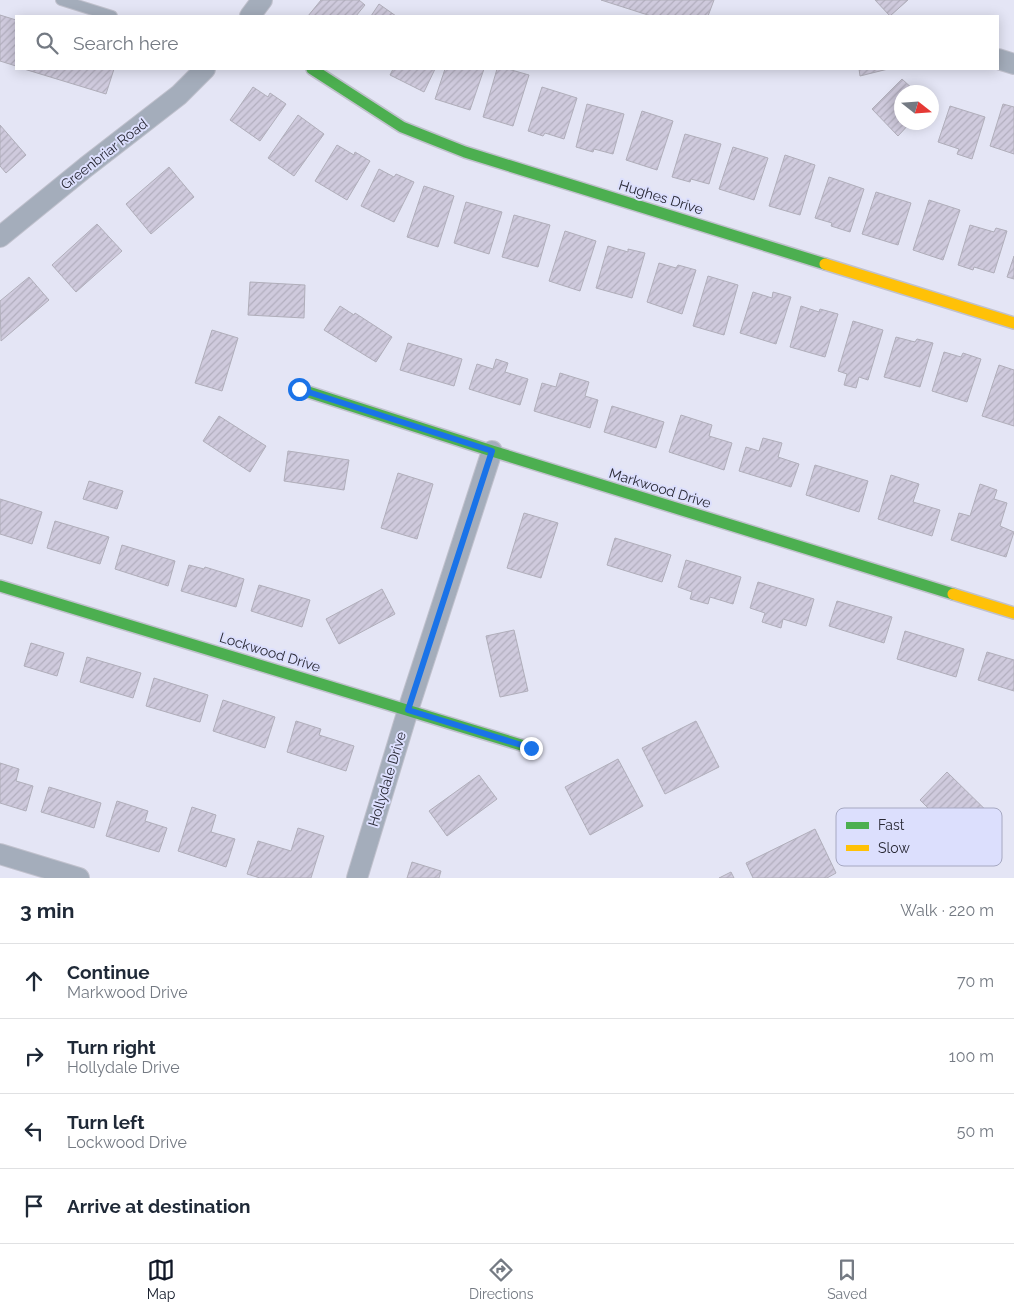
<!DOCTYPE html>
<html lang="en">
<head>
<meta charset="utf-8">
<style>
  body { margin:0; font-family:Raleway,sans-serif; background:#f2f2f3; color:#1f2937 }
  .compass { position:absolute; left:894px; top:85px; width:45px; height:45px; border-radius:50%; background:#fff; box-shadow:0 2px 12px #0003; rotate:107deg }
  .stop { position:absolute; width:15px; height:15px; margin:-11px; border:4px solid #1a73e8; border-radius:50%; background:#fff }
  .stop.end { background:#1a73e8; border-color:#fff; box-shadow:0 1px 5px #0008 }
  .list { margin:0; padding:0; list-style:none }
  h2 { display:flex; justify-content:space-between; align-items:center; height:65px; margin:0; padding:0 20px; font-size:21px }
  h2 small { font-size:16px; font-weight:400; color:#747a83 }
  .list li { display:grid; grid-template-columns:32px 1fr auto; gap:15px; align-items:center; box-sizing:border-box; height:75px; padding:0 20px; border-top:1px solid #e0e1e3 }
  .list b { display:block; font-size:19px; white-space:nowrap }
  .list p { margin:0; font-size:16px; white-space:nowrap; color:#747a83 }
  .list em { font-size:16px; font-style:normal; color:#747a83 }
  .icon { flex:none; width:28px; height:28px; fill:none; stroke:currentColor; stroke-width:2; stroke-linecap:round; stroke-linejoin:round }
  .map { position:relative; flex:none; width:1014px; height:878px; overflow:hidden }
  .search { position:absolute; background:#fff; box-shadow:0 2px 12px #0003; left:15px; right:15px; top:15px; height:55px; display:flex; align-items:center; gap:12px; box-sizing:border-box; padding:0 18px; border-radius:0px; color:#747a83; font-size:19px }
  .sheet { height:365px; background:#fff }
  nav { display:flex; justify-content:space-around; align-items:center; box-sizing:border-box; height:70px; border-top:1px solid #e0e1e3; background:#fff; font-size:14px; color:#747a83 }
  nav a { display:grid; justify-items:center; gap:2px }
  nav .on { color:#111827 }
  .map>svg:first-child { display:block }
  .building { fill:url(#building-hatch); stroke:#b0aeba }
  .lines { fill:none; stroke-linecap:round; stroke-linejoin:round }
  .lane-casing { stroke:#c0c1cd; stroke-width:12 }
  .street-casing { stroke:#c0c1cd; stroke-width:22 }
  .fast-casing { stroke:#c0c1cd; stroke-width:14 }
  .slow-casing { stroke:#c0c1cd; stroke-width:14 }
  .lane { stroke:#a4adbb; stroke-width:10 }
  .street { stroke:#a4adbb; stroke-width:20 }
  .fast { stroke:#4caf50; stroke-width:11 }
  .slow { stroke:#ffc107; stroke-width:11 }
  .route { stroke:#1a73e8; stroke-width:6 }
  .labels { text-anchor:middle; stroke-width:4; stroke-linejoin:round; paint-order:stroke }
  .street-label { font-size:14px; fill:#282834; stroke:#dcdffd }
  .key { fill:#dcdffd; stroke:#a6a8c1; stroke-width:1 }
  .key-label { font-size:14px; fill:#282834 }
</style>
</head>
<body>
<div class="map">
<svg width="1014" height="878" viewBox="0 0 1014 878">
  <defs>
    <pattern id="building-hatch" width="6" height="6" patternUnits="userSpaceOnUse" patternTransform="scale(1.25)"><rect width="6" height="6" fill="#cfcadd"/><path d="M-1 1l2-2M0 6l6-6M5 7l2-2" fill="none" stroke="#b2aebe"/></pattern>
  </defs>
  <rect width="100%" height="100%" fill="#e4e5f5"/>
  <!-- building -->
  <g class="building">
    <path d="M321 0H359L365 5 356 16H308Z"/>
    <path d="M601 0H714L708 16H651Z"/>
    <path d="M875 0H908L890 16Z"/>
    <path d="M379 4 396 16H371Z"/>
    <path d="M0 15 16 20V66L0 61Z"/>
    <path d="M24 69H114L106 94Z"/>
    <path d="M393 69H435L424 92 390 75Z"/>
    <path d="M445 69H484L470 110 435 99Z"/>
    <path d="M497 69H508L529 75 513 126 483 117Z"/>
    <path d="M859 69H888L860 76Z"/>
    <path d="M902 79 916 92H902V122H911L898 136 872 109Z"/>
    <path d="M253 87 268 97 270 93 286 104 260 141 230 120Z"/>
    <path d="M542 87 577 98 564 139 545 133 543 136 528 131Z"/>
    <path d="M587 104 624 114 613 154 594 149 593 152 576 147Z"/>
    <path d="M1003 104 1014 107V154L990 146Z"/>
    <path d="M950 106 985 117 972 159 957 154 959 149 938 142Z"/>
    <path d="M642 111 673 121 657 170 626 160Z"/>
    <path d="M298 115 324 134 294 176 268 158Z"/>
    <path d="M0 125 26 155 6 173 0 166Z"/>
    <path d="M685 134 721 144 709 184 691 179 690 182 672 177Z"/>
    <path d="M337 145 354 155 355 152 370 161 347 200 315 181Z"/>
    <path d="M733 147 768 158 754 200 719 189Z"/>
    <path d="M785 155 815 165 800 215 769 206Z"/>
    <path d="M169 167 194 197 151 234 126 204Z"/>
    <path d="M379 169 394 177 396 174 414 182 394 222 361 206Z"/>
    <path d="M829 177 864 189 850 232 831 226 832 223 815 218Z"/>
    <path d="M424 186 454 196 438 247 407 237Z"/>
    <path d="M876 192 911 203 898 245 862 234Z"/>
    <path d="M929 200 960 210 943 260 913 250Z"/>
    <path d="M466 202 502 212 489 254 454 243Z"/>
    <path d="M514 215 550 225 538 267 502 257Z"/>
    <path d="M97 224 122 251 76 292 52 265Z"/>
    <path d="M970 225 994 232 996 228 1007 231 994 273 974 267 973 270 958 265Z"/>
    <path d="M565 231 596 241 580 291 549 281Z"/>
    <path d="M608 246 628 252V249L645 253 632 298 596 288Z"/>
    <path d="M1014 256V279L1007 277Z"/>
    <path d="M659 263 676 268 678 265 696 270 682 314 647 302Z"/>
    <path d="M708 276 738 285 724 335 693 326Z"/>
    <path d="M29 277 49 300 1 341 0 301Z"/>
    <path d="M250 282 305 285 304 318 248 315Z"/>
    <path d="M753 292 772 298 773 292 791 297 776 344 740 333Z"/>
    <path d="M340 306 354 315 355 313 392 337 376 362 324 330Z"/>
    <path d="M801 306 819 312 820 309 838 314 825 357 790 347Z"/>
    <path d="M853 321 883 330 868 380 859 377 856 388 844 385 847 374 838 371Z"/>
    <path d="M212 330 238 338 222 391 195 383Z"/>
    <path d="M896 337 915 342 917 339 933 343 920 387 884 377Z"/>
    <path d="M408 343 462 359 454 386 400 370Z"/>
    <path d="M944 352 961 357 963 353 981 359 967 402 932 391Z"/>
    <path d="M496 359 508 363 505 372 528 379 520 405 469 389 477 364 493 369Z"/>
    <path d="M999 365 1014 370V426L982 416Z"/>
    <path d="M560 373 589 382 585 396 598 400 590 428 534 411 542 383 556 387Z"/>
    <path d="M612 406 664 422 656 448 604 432Z"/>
    <path d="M681 415 712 425 709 436 732 443 724 470 669 452Z"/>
    <path d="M219 416 266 446 250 472 203 441Z"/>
    <path d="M763 438 782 443 778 457 799 464 791 487 739 471 746 447 759 451Z"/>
    <path d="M288 451 349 460 344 490 284 481Z"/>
    <path d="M815 465 868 481 859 512 806 495Z"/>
    <path d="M398 473 433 484 417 539 381 528Z"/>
    <path d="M891 475 919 484 913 502 940 510 932 536 878 519Z"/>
    <path d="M89 481 123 491 117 509 83 499Z"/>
    <path d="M980 484 997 490 994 499 1007 503 1000 526 1014 532 1006 557 951 540 959 513 970 516Z"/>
    <path d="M0 499 42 512 32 544 0 534Z"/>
    <path d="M524 513 558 523 541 578 507 568Z"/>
    <path d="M55 521 109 537 100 564 47 548Z"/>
    <path d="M615 538 671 555 662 582 607 565Z"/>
    <path d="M122 545 175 561 168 586 115 569Z"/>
    <path d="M686 560 741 577 733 604 710 597 708 604 690 599 692 592 678 587Z"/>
    <path d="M189 565 204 569 205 567 244 579 236 607 181 591Z"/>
    <path d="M758 582 814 599 806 626 783 619 781 628 762 622 765 613 750 608Z"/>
    <path d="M259 585 310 600 302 627 251 611Z"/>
    <path d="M382 589 395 614 339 644 326 619Z"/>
    <path d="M837 601 892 617 884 643 829 626Z"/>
    <path d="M514 630 528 691 500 697 486 636Z"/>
    <path d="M905 631 964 649 956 677 897 659Z"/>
    <path d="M31 643 64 653 57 676 24 666Z"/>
    <path d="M987 652 1014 660V691L978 680Z"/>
    <path d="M87 657 141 673 133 698 80 682Z"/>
    <path d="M154 678 208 695 200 722 146 706Z"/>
    <path d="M223 700 275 717 265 748 213 731Z"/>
    <path d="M296 721 321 729 319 735 354 746 346 771 287 752Z"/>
    <path d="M696 721 719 767 665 794 642 748Z"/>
    <path d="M618 759 643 806 590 835 565 787Z"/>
    <path d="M0 763 19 769 16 781 33 786 26 811 0 803Z"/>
    <path d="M947 772 1002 826 970 860 922 814 928 808 920 800Z"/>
    <path d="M479 775 497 799 447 836 429 811Z"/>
    <path d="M49 787 101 803 94 828 41 812Z"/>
    <path d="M117 801 148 811 145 821 167 828 159 852 106 836Z"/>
    <path d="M192 807 216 815 211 832 235 839 226 867 178 851Z"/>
    <path d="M298 828 324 836 311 878H260L247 874 258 841 291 851Z"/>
    <path d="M815 829 836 873 827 878H753L746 863Z"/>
    <path d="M412 862 441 871 439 878H407Z"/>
    <path d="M731 872 734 878H719Z"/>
  </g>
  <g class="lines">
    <!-- lane casing -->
    <g class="lane-casing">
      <path id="lane" d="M61 0 112 16"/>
    </g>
    <!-- street casing -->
    <g class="street-casing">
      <g id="street">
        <path d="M250 16 262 0"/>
        <path d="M998 59 1014 64"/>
        <path d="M0 237 86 167 179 95 205 69"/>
        <path d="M0 854 79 878"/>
        <path d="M357 878 408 710 492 451"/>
      </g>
    </g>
    <!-- fast casing -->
    <g class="fast-casing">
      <g id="fast">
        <path d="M312 69 402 127 465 152 825 264"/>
        <path d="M299 389 492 451 953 594"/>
        <path d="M0 586 531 748"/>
      </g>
    </g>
    <!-- slow casing -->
    <g class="slow-casing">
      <g id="slow">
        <path d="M825 264 1014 323"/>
        <path d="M953 594 1014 613"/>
      </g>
    </g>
    <!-- lane -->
    <use href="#lane" class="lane"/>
    <!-- street -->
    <use href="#street" class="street"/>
    <!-- fast -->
    <use href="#fast" class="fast"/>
    <!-- slow -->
    <use href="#slow" class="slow"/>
  </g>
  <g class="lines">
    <!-- route -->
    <path class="route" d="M299 389 492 451 408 710 531 748"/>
  </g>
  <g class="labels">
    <!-- street labels -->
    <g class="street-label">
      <text transform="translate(104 154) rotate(-38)" y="5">Greenbriar Road</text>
      <text transform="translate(661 197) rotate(17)" y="5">Hughes Drive</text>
      <text transform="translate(660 488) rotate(17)" y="5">Markwood Drive</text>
      <text transform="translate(270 652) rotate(17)" y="5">Lockwood Drive</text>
      <text transform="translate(387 779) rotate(-73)" y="5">Hollydale Drive</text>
    </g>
  </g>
  <!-- legend -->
  <rect x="836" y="808" width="166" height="58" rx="8" class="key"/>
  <rect x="846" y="822" width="23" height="7" fill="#4caf50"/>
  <rect x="846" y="845" width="23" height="6" fill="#ffc107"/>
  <g class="key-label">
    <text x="878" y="830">Fast</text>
    <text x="878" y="853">Slow</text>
  </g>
</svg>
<svg class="compass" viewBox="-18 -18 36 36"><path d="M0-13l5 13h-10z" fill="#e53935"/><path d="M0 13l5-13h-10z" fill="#747a83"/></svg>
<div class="stop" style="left:299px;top:389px"></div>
<div class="stop end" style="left:531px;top:748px"></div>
<div class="search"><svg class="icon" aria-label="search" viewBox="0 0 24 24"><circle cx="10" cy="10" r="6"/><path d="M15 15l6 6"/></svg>Search here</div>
</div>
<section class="sheet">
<h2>3 min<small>Walk · 220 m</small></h2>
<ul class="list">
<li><svg class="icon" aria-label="ahead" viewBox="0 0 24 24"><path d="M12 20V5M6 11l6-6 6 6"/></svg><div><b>Continue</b><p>Markwood Drive</p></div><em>70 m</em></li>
<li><svg class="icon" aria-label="right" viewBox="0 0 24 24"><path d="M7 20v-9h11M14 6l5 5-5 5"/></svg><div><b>Turn right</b><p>Hollydale Drive</p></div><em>100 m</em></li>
<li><svg class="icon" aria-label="left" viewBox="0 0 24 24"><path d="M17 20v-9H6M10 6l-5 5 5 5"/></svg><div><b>Turn left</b><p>Lockwood Drive</p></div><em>50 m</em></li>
<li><svg class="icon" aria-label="arrive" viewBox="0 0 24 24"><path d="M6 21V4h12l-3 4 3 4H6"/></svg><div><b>Arrive at destination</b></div></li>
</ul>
</section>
<nav>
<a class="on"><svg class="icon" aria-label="map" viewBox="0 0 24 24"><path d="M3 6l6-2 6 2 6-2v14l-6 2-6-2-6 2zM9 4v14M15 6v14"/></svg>Map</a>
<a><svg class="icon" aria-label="directions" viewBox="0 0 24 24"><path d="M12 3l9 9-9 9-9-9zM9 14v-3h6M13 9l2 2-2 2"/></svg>Directions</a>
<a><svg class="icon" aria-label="saved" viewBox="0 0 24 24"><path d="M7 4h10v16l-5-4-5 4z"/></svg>Saved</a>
</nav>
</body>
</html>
